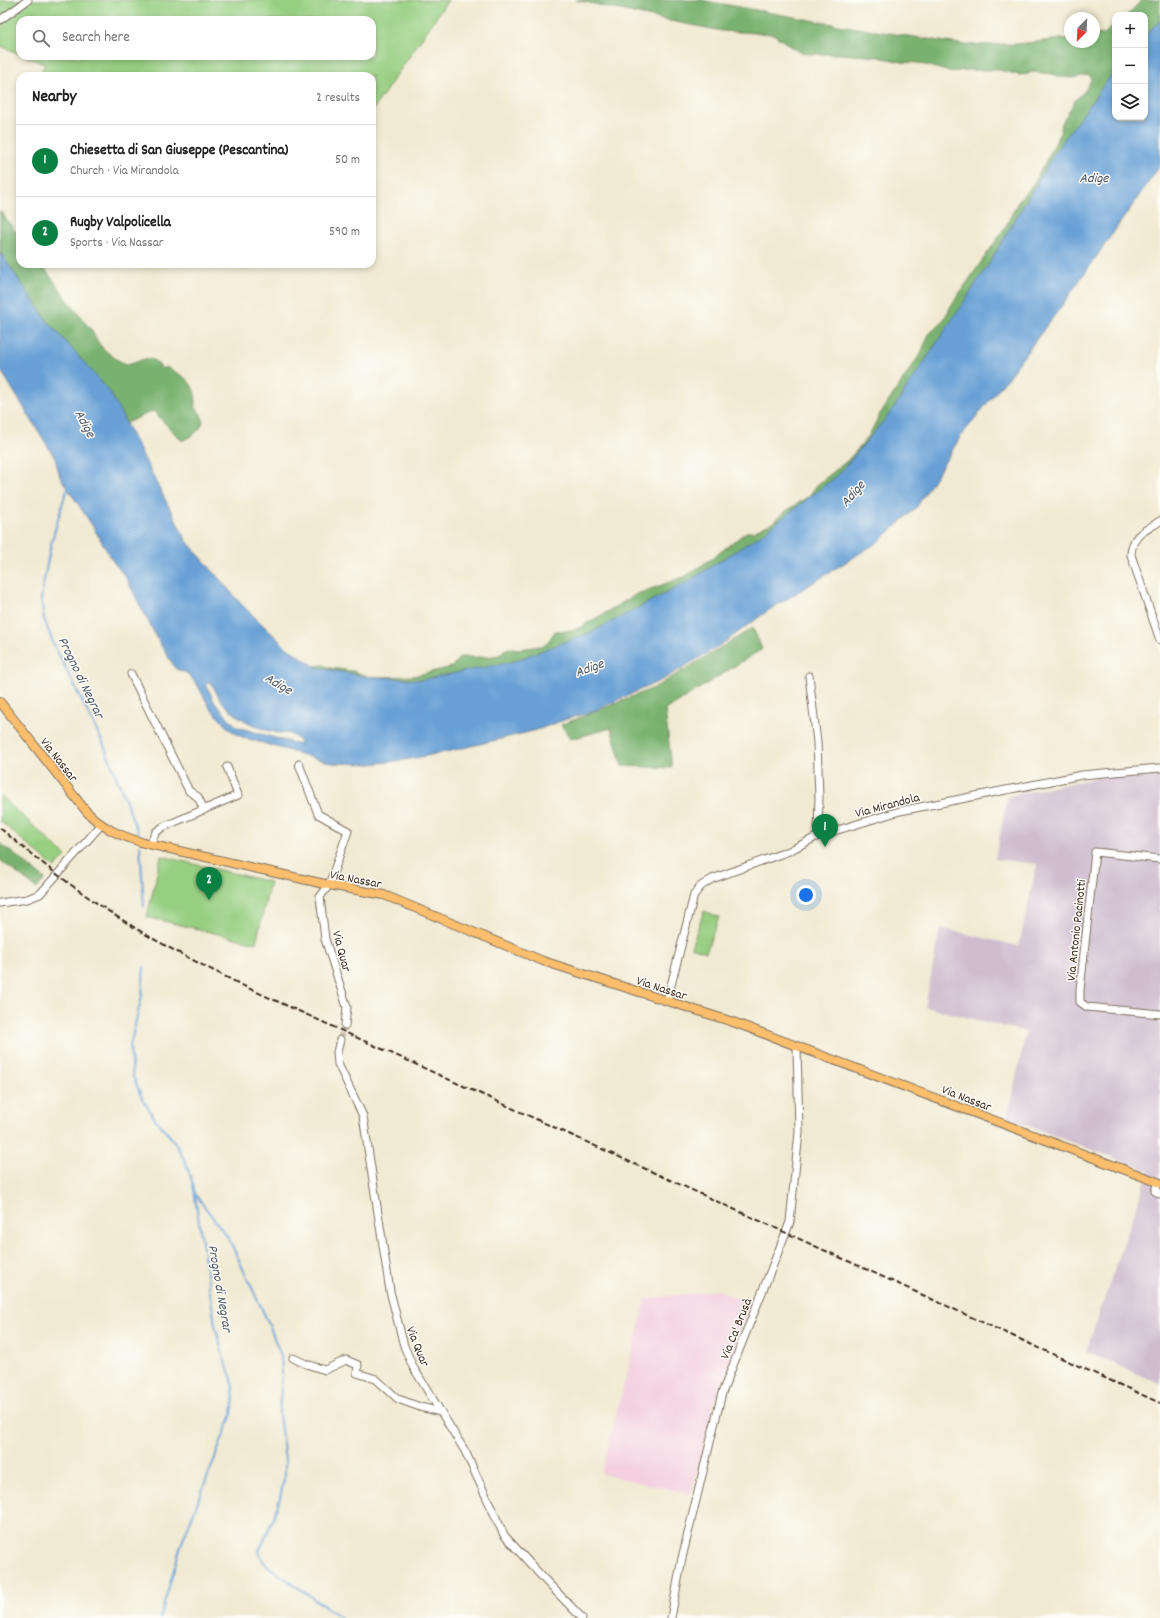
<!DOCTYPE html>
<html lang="en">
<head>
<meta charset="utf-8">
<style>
  body { margin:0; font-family:Dekko,sans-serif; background:#f2f2f2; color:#202124 }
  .controls { position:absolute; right:12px; top:12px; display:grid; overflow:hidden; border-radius:8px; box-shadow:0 2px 6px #0003 }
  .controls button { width:36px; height:36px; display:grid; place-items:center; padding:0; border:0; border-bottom:1px solid #e0e0e0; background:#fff; color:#202124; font:20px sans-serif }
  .compass { position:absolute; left:1064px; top:12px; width:36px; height:36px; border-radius:50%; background:#fff; box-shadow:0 2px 6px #0003; rotate:204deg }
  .you { position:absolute; left:806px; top:895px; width:14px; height:14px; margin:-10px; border:3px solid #fff; border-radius:50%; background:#1a73e8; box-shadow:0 0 0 6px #1a73e833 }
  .badge { display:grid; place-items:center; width:26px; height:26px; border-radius:50%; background:#0b8043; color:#fff; font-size:13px; font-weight:700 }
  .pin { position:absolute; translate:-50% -33px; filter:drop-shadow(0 1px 2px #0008) }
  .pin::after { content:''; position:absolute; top:21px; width:14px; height:12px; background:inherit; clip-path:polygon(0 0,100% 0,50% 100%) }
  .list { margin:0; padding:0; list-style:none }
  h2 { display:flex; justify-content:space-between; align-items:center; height:52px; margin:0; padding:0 16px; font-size:17px }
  h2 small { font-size:13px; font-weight:400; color:#757577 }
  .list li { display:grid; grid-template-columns:26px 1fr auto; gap:12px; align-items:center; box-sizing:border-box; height:72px; padding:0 16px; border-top:1px solid #e0e0e0 }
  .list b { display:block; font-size:15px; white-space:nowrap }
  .list p { margin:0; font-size:13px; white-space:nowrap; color:#757577 }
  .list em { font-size:13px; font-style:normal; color:#757577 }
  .icon { flex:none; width:22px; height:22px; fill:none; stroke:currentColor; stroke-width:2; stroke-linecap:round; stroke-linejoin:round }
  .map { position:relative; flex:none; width:1160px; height:1618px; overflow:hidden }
  .search { position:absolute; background:#fff; box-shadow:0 2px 6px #0003; left:16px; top:16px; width:360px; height:44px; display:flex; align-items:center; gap:10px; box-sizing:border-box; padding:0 14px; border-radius:12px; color:#757577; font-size:15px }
  .panel { position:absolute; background:#fff; box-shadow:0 2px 6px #0003; left:16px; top:72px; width:360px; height:196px; border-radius:12px }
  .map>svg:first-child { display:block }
  .built { fill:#f3cfe0 }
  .industrial { fill:#cfbdcf }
  .green { fill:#97cf82; stroke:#697c50 }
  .forest { fill:#79b270; stroke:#5a6e47 }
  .water { fill:#68a0d6; stroke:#52657a; fill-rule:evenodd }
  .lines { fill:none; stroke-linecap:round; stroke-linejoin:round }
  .stream { stroke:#68a0d6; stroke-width:2 }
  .minor-tunnel { stroke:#cdc4ae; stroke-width:7; stroke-dasharray:7 3.5; stroke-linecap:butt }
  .minor-casing { stroke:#7b6d5d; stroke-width:9 }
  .major-casing { stroke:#7b6d5d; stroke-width:10 }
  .minor { stroke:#fff; stroke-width:7 }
  .major { stroke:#fabe6d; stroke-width:8 }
  .rail { stroke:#3b2a1e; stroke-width:2; stroke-dasharray:6 3; stroke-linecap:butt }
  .labels { text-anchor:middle; stroke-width:3; stroke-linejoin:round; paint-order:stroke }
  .street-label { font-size:13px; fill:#3b2a1e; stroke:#fdfcf7 }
  .water-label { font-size:14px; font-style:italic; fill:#4d5968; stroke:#fdfcf7 }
</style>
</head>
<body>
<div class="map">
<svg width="1160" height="1618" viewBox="0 0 1160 1618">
  <rect width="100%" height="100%" fill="#fdfcf7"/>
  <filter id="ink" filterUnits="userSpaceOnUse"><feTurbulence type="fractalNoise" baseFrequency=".025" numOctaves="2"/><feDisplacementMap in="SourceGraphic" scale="8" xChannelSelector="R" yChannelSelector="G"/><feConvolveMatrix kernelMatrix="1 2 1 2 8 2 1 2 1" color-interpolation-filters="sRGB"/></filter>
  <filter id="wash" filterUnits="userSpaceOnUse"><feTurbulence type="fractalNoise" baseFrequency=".012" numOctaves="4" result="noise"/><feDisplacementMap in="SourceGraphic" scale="16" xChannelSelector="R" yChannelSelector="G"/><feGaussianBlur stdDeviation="0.9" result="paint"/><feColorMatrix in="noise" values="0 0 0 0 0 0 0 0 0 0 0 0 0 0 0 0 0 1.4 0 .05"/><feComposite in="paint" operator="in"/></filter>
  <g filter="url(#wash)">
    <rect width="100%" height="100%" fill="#f1ead2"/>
    <!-- built -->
    <path class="built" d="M718 1290 754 1306 747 1317 739 1338 714 1405 691 1494 601 1474 646 1299Z"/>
    <!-- industrial -->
    <path class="industrial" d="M1160 769V1384L1086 1351 1149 1171 1007 1118 1026 1032 925 1007 940 928 1019 946 1037 864 995 859 1008 796 1130 771Z"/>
    <!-- green -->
    <g class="green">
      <path d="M0 0H448L372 111V76H39L45 64 24 56H372V20H20V54L0 46Z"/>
      <path d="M0 795 66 856 55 868 0 821Z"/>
      <path d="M161 856 270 882 256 943 147 917Z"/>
      <path d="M704 911 719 917 706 952 691 947Z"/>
    </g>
    <!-- forest -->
    <g class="forest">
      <path d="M576 0H701L844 26 966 45 1017 44 1070 38V42H1094V35L1104 34 1115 25V80L910 385C900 394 894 408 893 421L781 533 535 665 368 688 314 666 323 665 330 668 353 671 370 677 413 676 452 667 460 657H487L499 655 504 650 510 648 520 649 546 645 555 631 574 630 581 627 637 594 686 576 714 557 746 532H753L772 523 783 513 809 496 817 485 848 460 868 437 880 414 921 353 929 334 943 321 952 304 1005 228 1020 198 1029 190 1037 178 1060 134 1062 123 1076 99 1085 91 1092 78 1088 75 1071 78 1060 77 1053 74 1032 72 1028 74 1019 75 999 70H966L950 72 918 63 902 62 879 57 842 54H808L798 51 773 34 722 31 665 20Z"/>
      <path d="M1142 0H1160V32L1145 48V15H1127Z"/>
      <path d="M0 211 20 237V264H41L86 324C94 331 93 333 98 342 103 350 118 362 127 364 130 365 133 363 136 362 150 356 154 358 162 369L166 367C180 375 190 377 195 394 197 398 194 403 195 406 197 410 201 413 202 417 206 429 191 436 182 441L153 411 124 424 0 256Z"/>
      <path d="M753 628 762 649 665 710 672 768 622 766 611 728 571 739 561 725 654 688Z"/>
      <path d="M0 843 45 879 37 889 0 860Z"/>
    </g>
    <!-- water -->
    <path class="water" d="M1160 20V166L1063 304 1008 377 961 436 916 508 878 542 766 612 725 642 664 679 589 713 572 717 537 730 451 751 405 760 370 764 331 763 242 737 229 729 210 708 198 686 187 673 176 669 160 644 125 576 114 563 92 525 60 477 55 458 0 369V252L45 318 110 392 186 540 242 605 286 647 316 667 363 676 420 680 511 662 592 632 687 582 762 534 838 475 891 412 987 267 1057 149 1115 70V117H1145V36ZM211 682C214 688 217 694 220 699 234 718 266 735 289 733L299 740 300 745 237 727 215 703 206 684Z"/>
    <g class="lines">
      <!-- stream -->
      <g class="stream">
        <path d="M69 487 65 495 51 544 44 580 41 598 44 619 53 643 104 745 138 833 139 838"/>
        <path d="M140 845 144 907"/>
        <path d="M144 967 142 996 130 1046 133 1076 142 1098 155 1119 174 1141 186 1163 193 1184 215 1325 223 1356 232 1379 234 1398 232 1414 181 1545 160 1618"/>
        <path d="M195 1194 229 1239 268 1322 281 1356 282 1374 279 1414 285 1460V1474L280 1498 272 1522 259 1551 263 1561 269 1567 341 1618"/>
      </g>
    </g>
  </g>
  <g filter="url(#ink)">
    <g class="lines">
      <!-- minor-tunnel -->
      <path class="minor-tunnel" d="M340 1040 345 1025"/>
      <!-- minor casing -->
      <g class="minor-casing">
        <g id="minor">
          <path d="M0 20 28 0"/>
          <path d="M1160 521C1144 532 1132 534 1131 555L1160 640"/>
          <path d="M131 674 189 791 198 797 204 810"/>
          <path d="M809 676 817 742 819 797 818 836"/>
          <path d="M299 764 318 814 348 831 329 885 320 897 325 939 347 1007 345 1025"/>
          <path d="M150 844 156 832 163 827 238 795 227 767"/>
          <path d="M1160 859 1095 852 1080 990V1002L1087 1007 1160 1014"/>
          <path d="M0 903 27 899 40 894 101 825"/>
          <path d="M667 1001 694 895 701 886 712 879 789 851 818 836 900 811 1082 775 1160 768"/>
          <path d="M340 1040 337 1052 338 1064 363 1116 390 1291 404 1346 413 1367 465 1451 504 1535 545 1580 582 1618"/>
          <path d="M1158 1182 1155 1191 1160 1194"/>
          <path d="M293 1358 306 1364 325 1370 346 1360 358 1365 357 1373 376 1379 398 1399 420 1407 441 1412"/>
          <path d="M671 1618 682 1558 722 1393 790 1222 799 1132 797 1046"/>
        </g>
      </g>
      <!-- major casing -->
      <g class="major-casing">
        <path id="major" d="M0 702 86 811C103 829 121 836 144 843L329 885 384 895 543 961 733 1022 1160 1183"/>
      </g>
      <!-- minor -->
      <use href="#minor" class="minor"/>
      <!-- major -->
      <use href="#major" class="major"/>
      <!-- rail -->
      <path class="rail" d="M0 828C49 870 102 910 159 942 188 958 218 973 248 988L1160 1403"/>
    </g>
  </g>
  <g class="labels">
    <!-- street labels -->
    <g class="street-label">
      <text transform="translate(60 759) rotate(52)" y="5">Via Nassar</text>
      <text transform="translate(887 804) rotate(-15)" y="5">Via Mirandola</text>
      <text transform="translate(356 878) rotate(11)" y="5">Via Nassar</text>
      <text transform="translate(1075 930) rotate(-84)" y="5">Via Antonio Pacinotti</text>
      <text transform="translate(343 951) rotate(75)" y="5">Via Quar</text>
      <text transform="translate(662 987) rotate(18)" y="5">Via Nassar</text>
      <text transform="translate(967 1097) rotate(21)" y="5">Via Nassar</text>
      <text transform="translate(735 1328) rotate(-68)" y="5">Via Ca' Brusà</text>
      <text transform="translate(419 1346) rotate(68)" y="5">Via Quar</text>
    </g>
    <!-- water labels -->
    <g class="water-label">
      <text x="1094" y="182">Adige</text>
      <text transform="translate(86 423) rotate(62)" y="5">Adige</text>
      <text transform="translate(852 493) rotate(-49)" y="5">Adige</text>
      <text transform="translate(589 667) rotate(-20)" y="5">Adige</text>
      <text transform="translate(82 677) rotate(64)" y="5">Progno di Negrar</text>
      <text transform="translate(279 683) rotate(30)" y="5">Adige</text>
      <text transform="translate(221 1288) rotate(80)" y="5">Progno di Negrar</text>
    </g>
  </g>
</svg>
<div class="controls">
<button>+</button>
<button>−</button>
<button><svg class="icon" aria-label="layers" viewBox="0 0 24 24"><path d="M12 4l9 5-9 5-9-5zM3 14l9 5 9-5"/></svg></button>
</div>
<svg class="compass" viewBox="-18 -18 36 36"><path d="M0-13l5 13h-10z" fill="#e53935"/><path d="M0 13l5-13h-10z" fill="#757577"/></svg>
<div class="you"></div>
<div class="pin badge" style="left:825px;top:847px">1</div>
<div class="pin badge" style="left:209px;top:900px">2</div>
<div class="search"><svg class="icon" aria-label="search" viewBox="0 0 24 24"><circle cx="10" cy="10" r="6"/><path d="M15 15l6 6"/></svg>Search here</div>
<section class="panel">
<h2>Nearby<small>2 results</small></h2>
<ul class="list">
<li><span class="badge">1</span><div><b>Chiesetta di San Giuseppe (Pescantina)</b><p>Church · Via Mirandola</p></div><em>50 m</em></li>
<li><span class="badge">2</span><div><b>Rugby Valpolicella</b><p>Sports · Via Nassar</p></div><em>590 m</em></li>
</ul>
</section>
</div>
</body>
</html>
